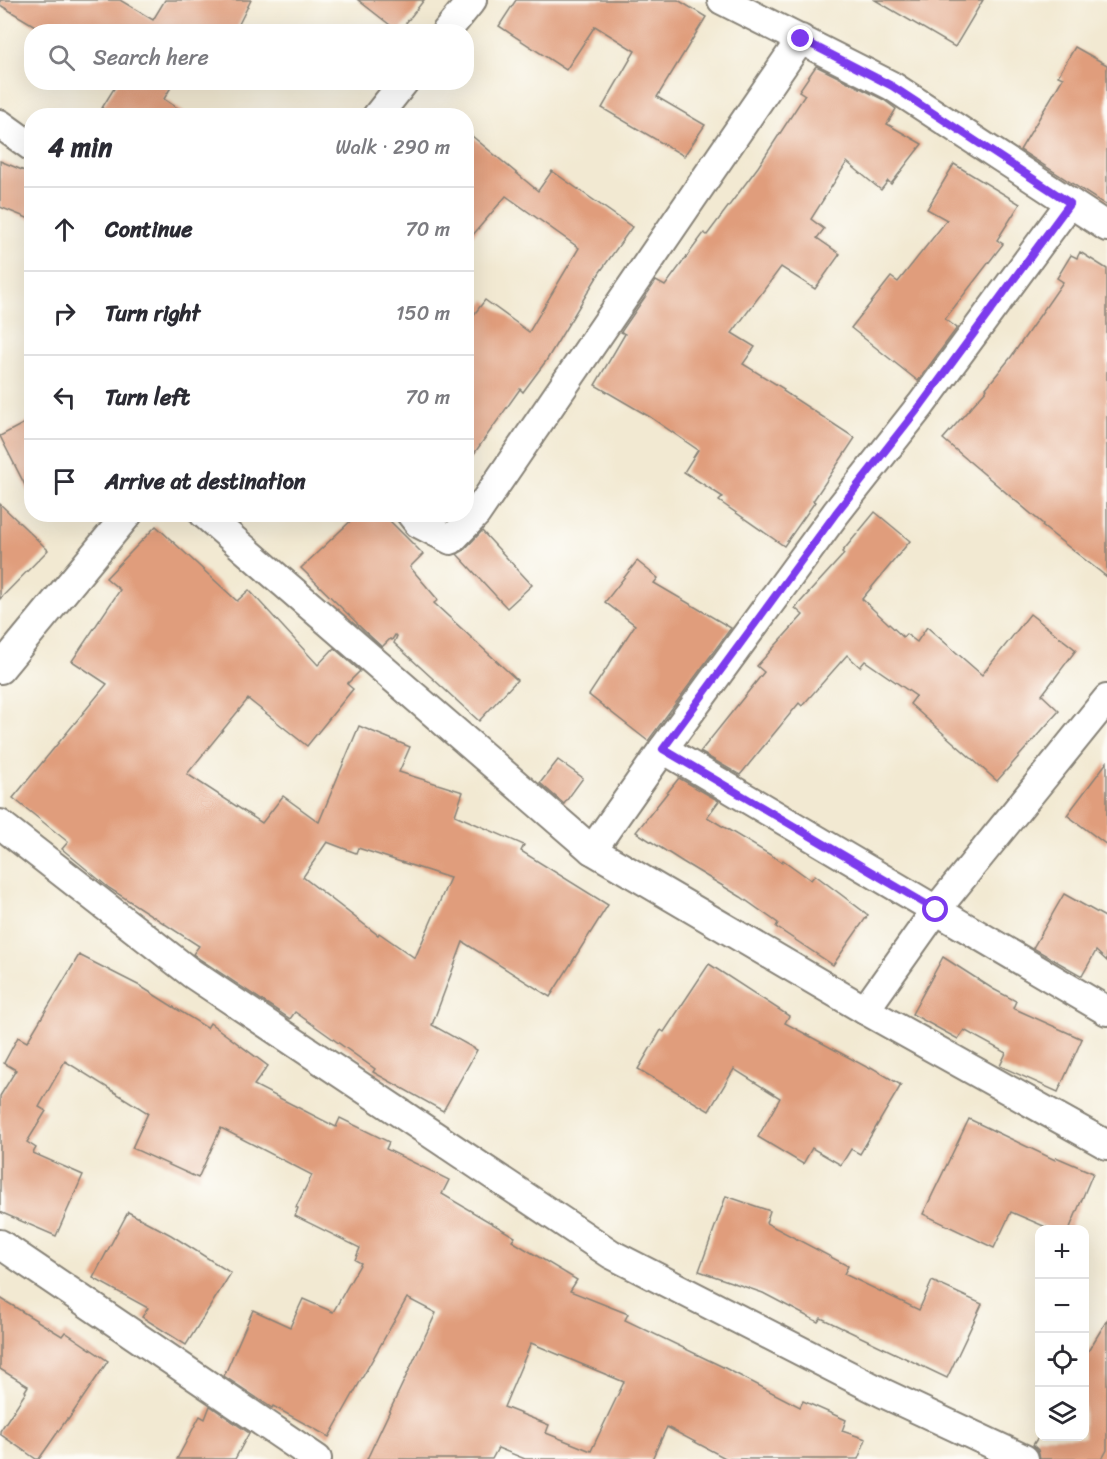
<!DOCTYPE html>
<html lang="en">
<head>
<meta charset="utf-8">
<style>
  body { margin:0; font-family:Sriracha,sans-serif; background:#f2f2f3; color:#2b2b33 }
  .controls { position:absolute; right:18px; bottom:18px; display:grid; overflow:hidden; border-radius:12px; box-shadow:0 6px 24px #0002 }
  .controls button { width:54px; height:54px; display:grid; place-items:center; padding:0; border:0; border-bottom:2px solid #e1e1e2; background:#fff; color:#2b2b33; font:30px sans-serif }
  .stop { position:absolute; width:18px; height:18px; margin:-14px; border:4px solid #7c3aed; border-radius:50%; background:#fff }
  .stop.end { background:#7c3aed; border-color:#fff; box-shadow:0 2px 6px #0008 }
  .list { margin:0; padding:0; list-style:none }
  h2 { display:flex; justify-content:space-between; align-items:center; height:78px; margin:0; padding:0 24px; font-size:26px }
  h2 small { font-size:20px; font-weight:400; color:#7c7c81 }
  .list li { display:grid; grid-template-columns:39px 1fr auto; gap:18px; align-items:center; box-sizing:border-box; height:84px; padding:0 24px; border-top:2px solid #e1e1e2 }
  .list b { display:block; font-size:22px; white-space:nowrap }
  .list em { font-size:20px; font-style:normal; color:#7c7c81 }
  .icon { flex:none; width:33px; height:33px; fill:none; stroke:currentColor; stroke-width:2; stroke-linecap:round; stroke-linejoin:round }
  .map { position:relative; flex:none; width:1107px; height:1459px; overflow:hidden }
  .search { position:absolute; background:#fff; box-shadow:0 6px 24px #0002; left:24px; top:24px; width:450px; height:66px; display:flex; align-items:center; gap:15px; box-sizing:border-box; padding:0 21px; border-radius:24px; color:#7c7c81; font-size:22px }
  .panel { position:absolute; background:#fff; box-shadow:0 6px 24px #0002; left:24px; top:108px; width:450px; height:414px; border-radius:24px }
  .map>svg:first-child { display:block }
  .building { fill:#e09d7c; fill-rule:evenodd }
  .lines { fill:none; stroke-linecap:round; stroke-linejoin:round }
  .minor-casing { stroke:#878277; stroke-width:32 }
  .minor { stroke:#fff; stroke-width:28 }
  .route { stroke:#7c3aed; stroke-width:8 }
</style>
</head>
<body>
<div class="map">
<svg width="1107" height="1459" viewBox="0 0 1107 1459">
  <rect width="100%" height="100%" fill="#fdfcf7"/>
  <filter id="ink" filterUnits="userSpaceOnUse"><feTurbulence type="fractalNoise" baseFrequency=".0167" numOctaves="2"/><feDisplacementMap in="SourceGraphic" scale="12" xChannelSelector="R" yChannelSelector="G"/><feConvolveMatrix kernelMatrix="1 2 1 2 8 2 1 2 1" color-interpolation-filters="sRGB"/></filter>
  <filter id="wash" filterUnits="userSpaceOnUse"><feTurbulence type="fractalNoise" baseFrequency=".008" numOctaves="4" result="noise"/><feDisplacementMap in="SourceGraphic" scale="24" xChannelSelector="R" yChannelSelector="G"/><feGaussianBlur stdDeviation="1.35" result="paint"/><feColorMatrix in="noise" values="0 0 0 0 0 0 0 0 0 0 0 0 0 0 0 0 0 1.4 0 .05"/><feComposite in="paint" operator="in"/></filter>
  <g filter="url(#wash)">
    <rect width="100%" height="100%" fill="#f2e9d2"/>
    <g id="blocks">
      <!-- building -->
      <g class="building">
        <path d="M0 0H120L153 20 165 0H251L235 32H45L0 5Z"/>
        <path d="M358 0H424L399 32Z"/>
        <path d="M516 0H678L706 17 657 97 705 125 684 156 602 108 635 51 595 26 566 70 499 26Z"/>
        <path d="M875 0H983L955 47Z"/>
        <path d="M1075 47 1107 65V206L1020 150 1063 78 1058 76Z"/>
        <path d="M816 66 884 100 896 109 887 124 922 144 891 184 888 181 881 190 847 162 811 219 824 229 817 238 840 254 815 289 781 267 732 333 755 347 743 364 784 389 783 391 855 438 813 501 815 502 784 546 719 501 723 497 684 472 698 450 650 417 595 385 625 334 621 332 656 281 665 286 704 233 707 235 758 167 805 95 799 91Z"/>
        <path d="M118 82H174L164 99 189 116H97Z"/>
        <path d="M466 131 538 191 552 171 632 227 600 272 546 361 523 392 520 389 466 465V325L485 300 529 332 579 248 506 196 466 243Z"/>
        <path d="M0 161 32 174V220L0 207Z"/>
        <path d="M954 164 1020 204 997 240 1003 244 945 319 957 328 918 381 851 328 891 277 898 282 947 220 927 209Z"/>
        <path d="M1080 252 1107 269V577L1042 526 1043 524 943 439 987 389 986 388 1011 357 1063 282 1057 278 1071 255 1077 258Z"/>
        <path d="M32 419V499L0 436Z"/>
        <path d="M0 504 48 550 0 599Z"/>
        <path d="M875 512 910 541 862 599 903 637 906 634 917 642 927 627 982 675 1030 614 1076 650 1042 695 1059 711 997 781 910 704 916 696 865 661 860 667 847 655 802 706 799 703 740 775 700 752 764 672 757 666 803 615 795 608 844 554 842 552Z"/>
        <path d="M358 514H383L423 554 410 567 438 600 434 603 517 680 479 721 394 643 397 636 395 635 392 640 390 639 382 647 357 624V623L301 568Z"/>
        <path d="M156 526 237 601 249 590 318 665 334 648 360 671 347 684 353 689 307 746 248 699 187 774 262 823 283 796 319 822 359 726 410 747 399 772 463 792 455 815 524 845 521 851 608 905 550 997 463 942 432 1025 477 1050 443 1111 373 1072 375 1069 295 1012 290 1019 201 960 193 954 199 946 109 888 62 849 68 842 13 798 107 684 72 661 120 590 106 578ZM327 842 356 853 358 848 450 878 415 958 379 933 378 935 303 877Z"/>
        <path d="M482 531 532 585 507 608 457 554 463 551Z"/>
        <path d="M637 561 658 578 654 583 731 628 648 741 589 695 635 625 605 602Z"/>
        <path d="M558 760 583 778 564 804 540 783Z"/>
        <path d="M1107 762V845L1067 815Z"/>
        <path d="M679 778 719 801 707 817 782 862 783 860 811 880 815 875 868 915 833 965 776 927 778 923 741 897 683 862 636 832Z"/>
        <path d="M1064 894 1107 918V961L1096 951 1082 976 1033 948Z"/>
        <path d="M79 955 140 986 207 1028 210 1023 268 1066 254 1085 336 1127 340 1118 389 1142 386 1149 449 1180 442 1194 515 1237 512 1241 577 1280 570 1291 628 1314 625 1320 721 1366 800 1407 803 1401 846 1420 842 1431 866 1439 858 1459H727L667 1427 652 1459H525L498 1448 492 1459H367L436 1313 407 1298 329 1437 273 1406 272 1408 224 1376 253 1310 290 1327 303 1299 333 1312 361 1263 355 1260 360 1248 295 1216 298 1208 296 1207 312 1175 221 1128 198 1178 132 1148 148 1113 65 1061 39 1107 46 1111 27 1142 36 1148 33 1153 83 1175 56 1236 0 1212V1096L16 1070 4 1063 18 1037 27 1042ZM531 1343 624 1382 591 1451 546 1433 549 1425 504 1407Z"/>
        <path d="M943 957 993 989 1016 1001 1013 1008 1082 1039 1058 1092 1000 1066 1006 1053 964 1030 958 1039 912 1014Z"/>
        <path d="M709 964 789 1016 785 1023 870 1069 871 1067 901 1085 860 1154 851 1149 841 1165 812 1148 803 1164 758 1137 780 1098 734 1069 709 1111 638 1069 661 1030 664 1032Z"/>
        <path d="M969 1119 1055 1160 1056 1157 1093 1173 1069 1230H1053L1011 1212 994 1248 923 1214Z"/>
        <path d="M726 1196 770 1211 766 1223 848 1266 844 1274 919 1310 932 1281 982 1304 947 1378 821 1318 818 1322 763 1293 699 1271Z"/>
        <path d="M128 1212 171 1235 231 1273 186 1345 142 1317 148 1308 93 1278Z"/>
        <path d="M0 1298 62 1336 65 1332 108 1361 68 1420 67 1419 39 1459H36L0 1434V1431L26 1392 25 1391 28 1386 0 1369Z"/>
        <path d="M1107 1320V1450L1102 1459H1040L1038 1450 1033 1445 1038 1437H1084V1358Z"/>
        <path d="M210 1406 249 1433 235 1459H177L200 1416 205 1419Z"/>
      </g>
    </g>
  </g>
  <g filter="url(#ink)">
    <use href="#blocks" fill-opacity="0" stroke="#878277" stroke-width="1.5"/>
    <g class="lines">
      <!-- minor casing -->
      <g class="minor-casing">
        <g id="minor">
          <path d="M722 0 892 86 1107 227"/>
          <path d="M446 32 472 0"/>
          <path d="M377 116 404 82"/>
          <path d="M0 124 32 147"/>
          <path d="M204 514 592 850 865 1010 1107 1145"/>
          <path d="M411 514 418 523 451 540 476 514 801 39"/>
          <path d="M0 669 128 514"/>
          <path d="M663 749 1107 1011"/>
          <path d="M0 824 191 973 611 1254 883 1393 1024 1459"/>
          <path d="M592 850 663 749 836 513 921 405 1070 203"/>
          <path d="M865 1010 936 910 1107 699"/>
          <path d="M0 1244 317 1459"/>
        </g>
      </g>
      <!-- minor -->
      <use href="#minor" class="minor"/>
    </g>
  </g>
  <g class="lines" filter="url(#ink)">
    <!-- route -->
    <path class="route" d="M801 39 892 86 1070 203 921 405 836 513 663 749 936 910"/>
  </g>
</svg>
<div class="controls">
<button>+</button>
<button>−</button>
<button><svg class="icon" aria-label="locate" viewBox="0 0 24 24"><circle cx="12" cy="12" r="6"/><path d="M12 2v4M12 18v4M2 12h4M18 12h4"/></svg></button>
<button><svg class="icon" aria-label="layers" viewBox="0 0 24 24"><path d="M12 4l9 5-9 5-9-5zM3 14l9 5 9-5"/></svg></button>
</div>
<div class="stop" style="left:936px;top:910px"></div>
<div class="stop end" style="left:801px;top:39px"></div>
<div class="search"><svg class="icon" aria-label="search" viewBox="0 0 24 24"><circle cx="10" cy="10" r="6"/><path d="M15 15l6 6"/></svg>Search here</div>
<section class="panel">
<h2>4 min<small>Walk · 290 m</small></h2>
<ul class="list">
<li><svg class="icon" aria-label="ahead" viewBox="0 0 24 24"><path d="M12 20V5M6 11l6-6 6 6"/></svg><div><b>Continue</b></div><em>70 m</em></li>
<li><svg class="icon" aria-label="right" viewBox="0 0 24 24"><path d="M7 20v-9h11M14 6l5 5-5 5"/></svg><div><b>Turn right</b></div><em>150 m</em></li>
<li><svg class="icon" aria-label="left" viewBox="0 0 24 24"><path d="M17 20v-9H6M10 6l-5 5 5 5"/></svg><div><b>Turn left</b></div><em>70 m</em></li>
<li><svg class="icon" aria-label="arrive" viewBox="0 0 24 24"><path d="M6 21V4h12l-3 4 3 4H6"/></svg><div><b>Arrive at destination</b></div></li>
</ul>
</section>
</div>
</body>
</html>
